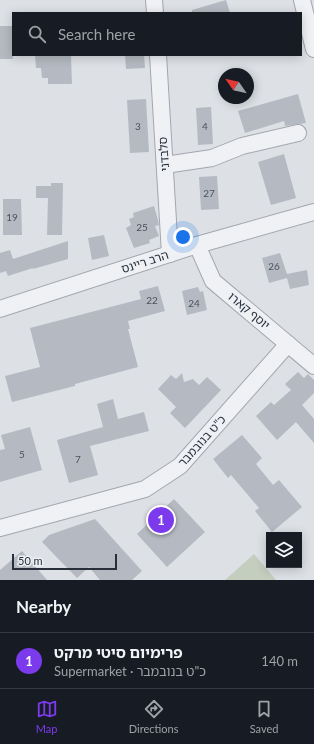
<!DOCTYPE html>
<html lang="en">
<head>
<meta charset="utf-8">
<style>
  body { margin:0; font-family:Lato,"Noto Sans Hebrew",sans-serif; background:#242831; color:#f1f3f6 }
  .controls { position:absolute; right:12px; bottom:12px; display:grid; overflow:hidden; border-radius:0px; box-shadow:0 2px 10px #0003 }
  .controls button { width:36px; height:36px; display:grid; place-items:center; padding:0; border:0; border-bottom:1px solid #363941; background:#171b24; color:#f1f3f6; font:20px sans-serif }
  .compass { position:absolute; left:218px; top:68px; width:36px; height:36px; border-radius:50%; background:#171b24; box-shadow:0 2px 10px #0003; rotate:304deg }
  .scale { position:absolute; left:12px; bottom:10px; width:105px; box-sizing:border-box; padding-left:4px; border:2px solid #282f3a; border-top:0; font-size:11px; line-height:14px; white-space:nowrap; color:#282f3a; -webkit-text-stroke:3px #eceff3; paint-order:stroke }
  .you { position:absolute; left:183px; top:237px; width:14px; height:14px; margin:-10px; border:3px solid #fff; border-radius:50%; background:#1a73e8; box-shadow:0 0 0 6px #1a73e833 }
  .badge { display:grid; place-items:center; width:26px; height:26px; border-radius:50%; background:#7c3aed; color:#fff; font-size:13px; font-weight:700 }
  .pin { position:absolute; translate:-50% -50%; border:2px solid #fff; box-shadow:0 1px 4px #0006 }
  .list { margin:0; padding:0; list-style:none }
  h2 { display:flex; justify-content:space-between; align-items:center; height:52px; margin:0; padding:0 16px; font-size:17px }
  h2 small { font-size:13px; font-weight:400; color:#9ea1a6 }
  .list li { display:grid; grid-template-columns:26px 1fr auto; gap:12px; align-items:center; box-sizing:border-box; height:56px; padding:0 16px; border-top:1px solid #363941 }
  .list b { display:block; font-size:15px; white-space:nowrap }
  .list p { margin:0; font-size:13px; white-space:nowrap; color:#9ea1a6 }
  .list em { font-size:13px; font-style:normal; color:#9ea1a6 }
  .icon { flex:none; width:22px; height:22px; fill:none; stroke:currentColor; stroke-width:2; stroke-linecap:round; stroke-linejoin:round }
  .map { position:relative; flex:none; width:314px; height:580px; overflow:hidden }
  .search { position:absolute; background:#171b24; box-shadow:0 2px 10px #0003; left:12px; right:12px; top:12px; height:44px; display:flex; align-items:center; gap:10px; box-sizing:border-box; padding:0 14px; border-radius:0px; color:#9ea1a6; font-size:15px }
  .sheet { height:108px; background:#171b24 }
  nav { display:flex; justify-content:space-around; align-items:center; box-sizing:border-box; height:56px; border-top:1px solid #363941; background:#171b24; font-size:11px; color:#9ea1a6 }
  nav a { display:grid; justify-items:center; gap:2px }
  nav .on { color:#7c3aed }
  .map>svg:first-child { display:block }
  .green { fill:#c3cebf }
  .building { fill:#b5bac2 }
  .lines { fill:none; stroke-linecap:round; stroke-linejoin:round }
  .minor-casing { stroke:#a3a7ae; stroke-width:18 }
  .minor { stroke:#eff1f4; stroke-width:16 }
  .labels { text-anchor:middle; stroke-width:3; stroke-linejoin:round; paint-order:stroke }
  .number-label { font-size:10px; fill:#4b525c }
  .street-label { font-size:12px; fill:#282f3a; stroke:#eceff3 }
</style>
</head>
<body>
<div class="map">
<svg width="314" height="580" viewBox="0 0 314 580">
  <rect width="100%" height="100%" fill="#dde0e5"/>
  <!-- green -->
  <path class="green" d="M254 554 276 580H225Z"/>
  <!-- building -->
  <g class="building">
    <path d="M226 0 230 13H192V10Z"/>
    <rect x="0" y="26" width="13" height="33"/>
    <path d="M35 55H71L72 84H48V78H42L41 68H36Z"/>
    <path d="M125 55H144L145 68 126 69Z"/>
    <path d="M298 94 306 123 285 126 284 121 245 133 238 111Z"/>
    <path d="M146 99 149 152 130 153 127 100Z"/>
    <path d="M211 107 213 144 198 145 196 108Z"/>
    <path d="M284 154 296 198 271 205 258 162Z"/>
    <path d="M217 176 219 209 201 210 199 177Z"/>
    <path d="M51 183H63L62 235H47L48 198H36V186H51Z"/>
    <path d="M3 199H21L22 235H3Z"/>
    <path d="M154 206 158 220 159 225 155 226 159 236 149 240 150 243 134 248 126 228 131 225 129 219 134 217 133 213Z"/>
    <path d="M104 235 109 256 92 260 88 238Z"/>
    <path d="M68 241V259L33 269V268L8 276 6 271 0 273V253L10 250 13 259Z"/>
    <path d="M280 253 287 274 307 270 309 285 290 289 287 278 269 283 262 258Z"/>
    <path d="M158 286 165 311 128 321 130 329H128L138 367 75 384V386L12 402 5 376 40 367 30 328 141 299 139 291Z"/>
    <path d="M198 287 200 292 203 291 207 310 187 315 182 291Z"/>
    <path d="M298 372 304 378 308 374 314 380V393L302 405 314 419V443L296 422 277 440 256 416 271 402 274 405 291 390 285 384Z"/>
    <path d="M182 373 184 382 193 379 199 385 207 377 221 390 185 428 170 413 176 407 158 389 171 375 176 379Z"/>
    <path d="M113 399 118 419 144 412 149 431 90 446 98 475 69 483 57 440 103 427 97 404Z"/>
    <path d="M30 427 42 470 0 482V450L5 449 1 435Z"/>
    <path d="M242 435 262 458 256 464 273 485 279 480 302 507 272 532 255 511 259 508 231 475 228 478 213 459Z"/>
    <path d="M174 499 205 532 167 567 137 534Z"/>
    <path d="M95 519 142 571 132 580H100L89 567 77 578 42 542 49 535Z"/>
    <path d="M22 551 47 580H0V570Z"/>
  </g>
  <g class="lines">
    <!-- minor casing -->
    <g class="minor-casing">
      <g id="minor">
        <path d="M154 0 155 13"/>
        <path d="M302 0 314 49"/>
        <path d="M158 55 170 254"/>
        <path d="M165 165 212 158 242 146 298 133"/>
        <path d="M197 245 213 281 314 366"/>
        <path d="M0 309 197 245 314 212"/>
        <path d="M0 528 145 489 180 466 288 344"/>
      </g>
    </g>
    <!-- minor -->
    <use href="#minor" class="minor"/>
  </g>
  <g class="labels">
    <!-- number labels -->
    <g class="number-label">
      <text x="138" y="130">3</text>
      <text x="205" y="130">4</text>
      <text x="209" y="197">27</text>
      <text x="12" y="221">19</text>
      <text x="142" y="231">25</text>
      <text x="274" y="270">26</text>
      <text x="152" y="304">22</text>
      <text x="194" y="307">24</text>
      <text x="22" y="458">5</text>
      <text x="78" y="463">7</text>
    </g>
    <!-- street labels -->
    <g class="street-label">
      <text transform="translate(164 154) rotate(-94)" y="4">סלבדני</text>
      <text transform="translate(145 262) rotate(-18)" y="4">הרב ריינס</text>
      <text transform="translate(249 311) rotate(40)" y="4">יוסף קארו</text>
      <text transform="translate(202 441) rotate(-48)" y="4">כ"ט בנובמבר</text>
    </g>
  </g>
</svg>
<div class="controls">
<button><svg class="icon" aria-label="layers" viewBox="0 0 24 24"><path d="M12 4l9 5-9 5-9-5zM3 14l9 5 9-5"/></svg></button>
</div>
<svg class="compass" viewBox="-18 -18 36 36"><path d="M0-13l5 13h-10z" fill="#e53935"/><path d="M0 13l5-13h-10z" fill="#9ea1a6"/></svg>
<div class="scale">50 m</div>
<div class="you"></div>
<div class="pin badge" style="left:161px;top:520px">1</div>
<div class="search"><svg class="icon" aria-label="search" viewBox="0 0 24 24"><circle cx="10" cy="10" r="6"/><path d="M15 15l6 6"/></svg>Search here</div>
</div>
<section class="sheet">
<h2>Nearby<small></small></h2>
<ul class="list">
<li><span class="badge">1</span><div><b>פרימיום סיטי מרקט</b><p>Supermarket · כ&quot;ט בנובמבר</p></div><em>140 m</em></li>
</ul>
</section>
<nav>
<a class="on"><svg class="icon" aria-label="map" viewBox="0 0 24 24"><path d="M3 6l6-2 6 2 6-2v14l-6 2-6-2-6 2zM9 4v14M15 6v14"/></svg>Map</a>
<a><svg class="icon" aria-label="directions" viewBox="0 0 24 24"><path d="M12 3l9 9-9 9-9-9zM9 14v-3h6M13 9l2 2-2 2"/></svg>Directions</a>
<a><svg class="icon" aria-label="saved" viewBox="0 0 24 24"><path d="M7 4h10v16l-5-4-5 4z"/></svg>Saved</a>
</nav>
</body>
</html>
